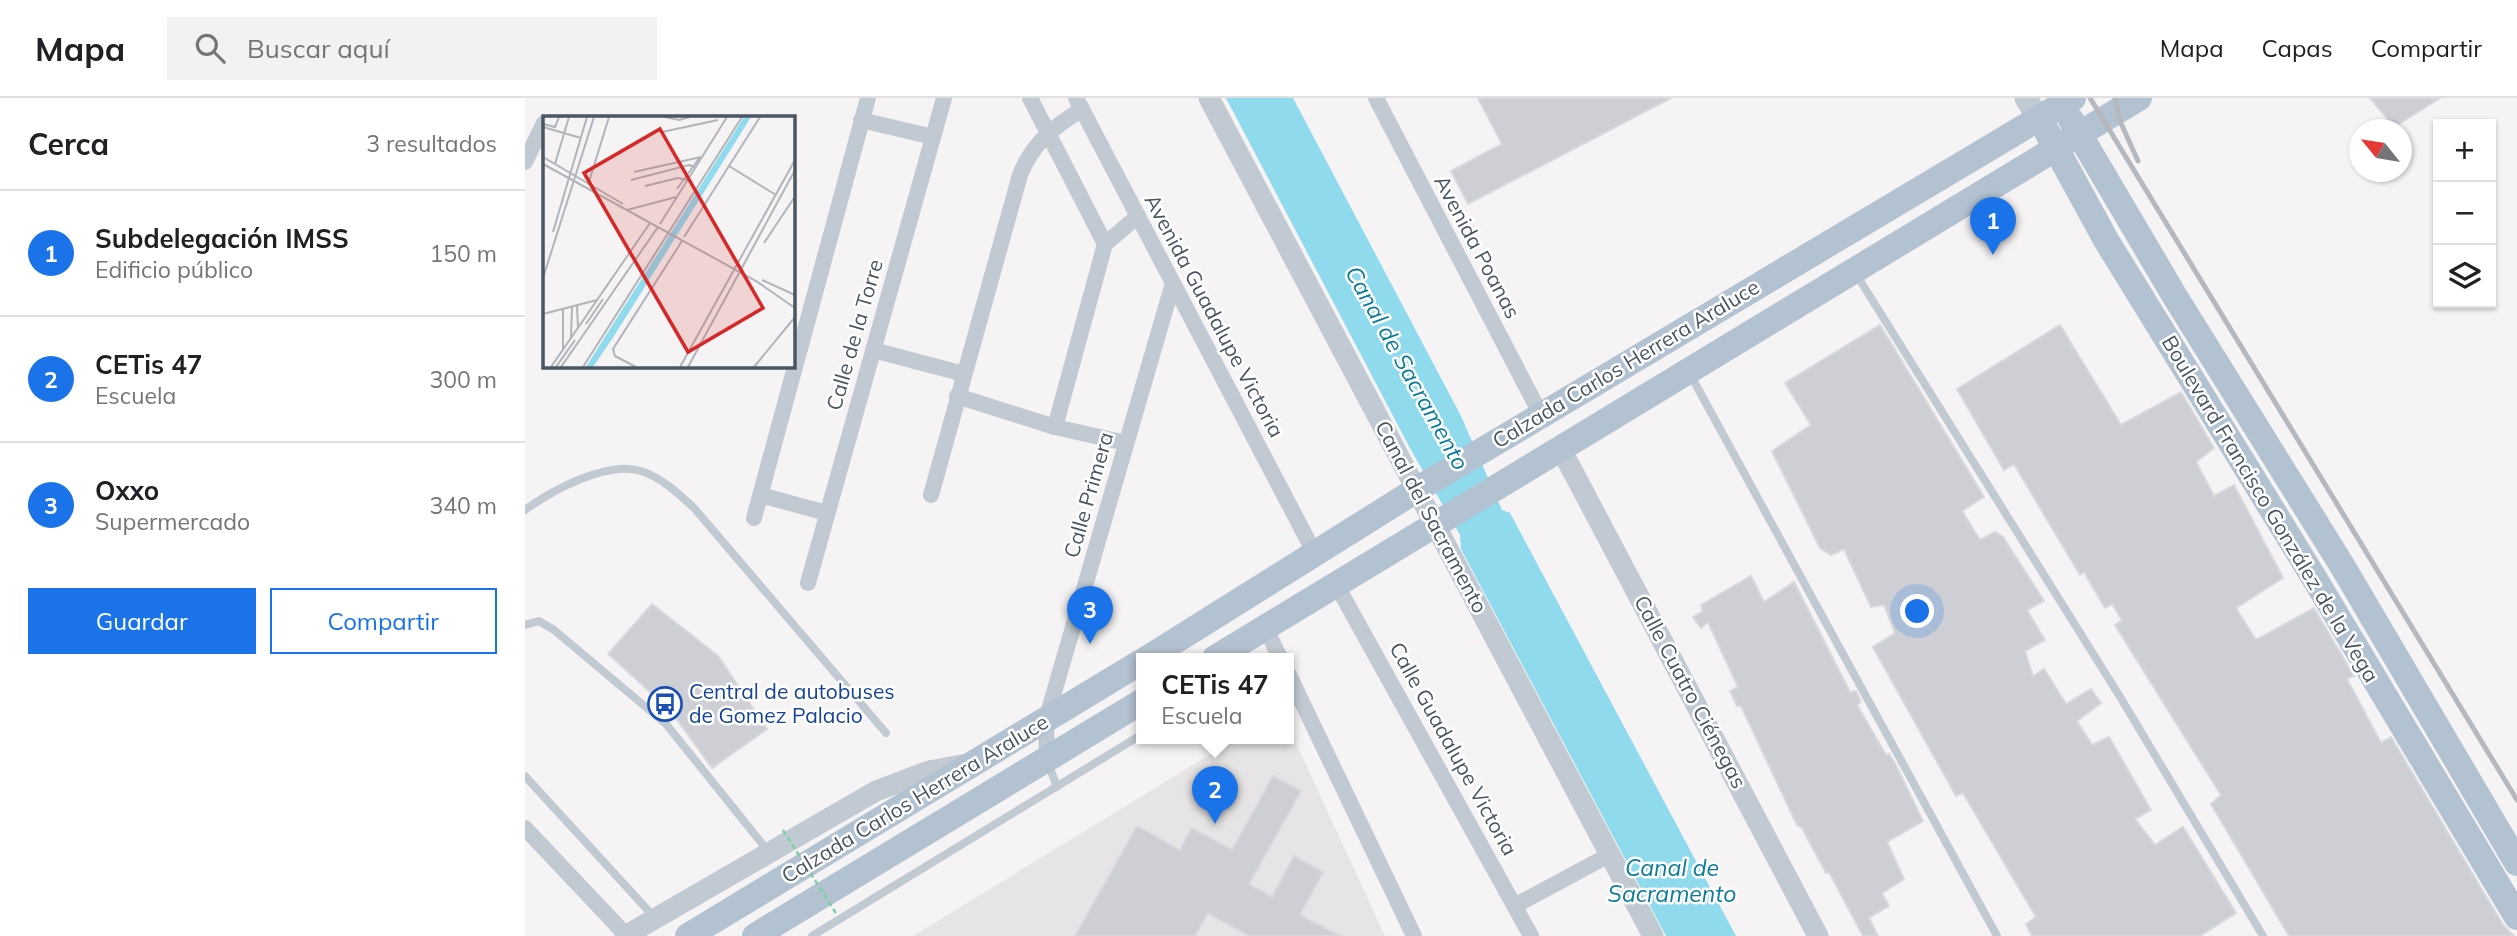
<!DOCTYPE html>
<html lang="es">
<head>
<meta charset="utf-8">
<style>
  body { margin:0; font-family:Mulish,sans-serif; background:#f2f2f2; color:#202124 }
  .controls { position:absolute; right:21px; top:21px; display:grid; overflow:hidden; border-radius:0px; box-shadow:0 2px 5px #0004 }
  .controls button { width:63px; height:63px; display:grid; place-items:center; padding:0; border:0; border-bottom:2px solid #e0e0e0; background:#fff; color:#202124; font:35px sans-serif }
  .compass { position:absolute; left:1824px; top:21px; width:63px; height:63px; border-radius:50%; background:#fff; box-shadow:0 2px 5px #0004; rotate:300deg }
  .you { position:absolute; left:1393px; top:514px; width:24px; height:24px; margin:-18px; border:5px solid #fff; border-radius:50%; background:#1a73e8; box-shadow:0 0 0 10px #1a73e833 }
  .badge { display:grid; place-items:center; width:46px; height:46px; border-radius:50%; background:#1a73e8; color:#fff; font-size:23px; font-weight:700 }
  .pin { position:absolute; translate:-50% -58px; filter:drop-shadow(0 2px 4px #0008) }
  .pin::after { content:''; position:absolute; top:37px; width:24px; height:21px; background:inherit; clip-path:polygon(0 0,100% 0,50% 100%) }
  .popup { position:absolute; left:611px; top:555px; width:158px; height:91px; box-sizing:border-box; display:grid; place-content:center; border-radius:0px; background:#fff; filter:drop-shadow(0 2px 5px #0005); font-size:23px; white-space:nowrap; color:#757577 }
  .popup b { font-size:26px; color:#202124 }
  .popup::after { content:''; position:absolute; left:50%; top:100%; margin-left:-14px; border:14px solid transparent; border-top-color:#fff }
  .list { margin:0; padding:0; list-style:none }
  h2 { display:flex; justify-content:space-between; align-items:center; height:91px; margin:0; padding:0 28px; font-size:30px }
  h2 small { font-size:23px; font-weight:400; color:#757577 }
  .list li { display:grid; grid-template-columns:46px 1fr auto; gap:21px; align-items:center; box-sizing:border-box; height:126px; padding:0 28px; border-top:2px solid #e0e0e0 }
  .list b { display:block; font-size:26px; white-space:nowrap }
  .list p { margin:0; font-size:23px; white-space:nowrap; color:#757577 }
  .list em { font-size:23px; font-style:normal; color:#757577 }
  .actions { display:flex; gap:14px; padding:21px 28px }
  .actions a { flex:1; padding:16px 0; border:2px solid #1a73e8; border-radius:0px; text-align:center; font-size:24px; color:#1a73e8 }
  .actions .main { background:#1a73e8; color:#fff }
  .icon { flex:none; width:38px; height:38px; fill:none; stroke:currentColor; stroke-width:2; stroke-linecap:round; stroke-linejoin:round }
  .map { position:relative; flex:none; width:1992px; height:838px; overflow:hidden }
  header { display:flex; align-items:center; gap:42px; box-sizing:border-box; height:98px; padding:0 35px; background:#fff; border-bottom:2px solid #e0e0e0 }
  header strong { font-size:33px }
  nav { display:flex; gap:38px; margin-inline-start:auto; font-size:24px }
  .search { width:490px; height:63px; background:#f2f2f2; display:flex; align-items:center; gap:18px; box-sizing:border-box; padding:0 24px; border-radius:0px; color:#757577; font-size:26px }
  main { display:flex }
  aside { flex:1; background:#fff }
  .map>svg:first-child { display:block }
  .education { fill:#e6e4e5 }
  .water { fill:#90daee }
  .building { fill:#cdcfd5; stroke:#d7d9de; stroke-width:2 }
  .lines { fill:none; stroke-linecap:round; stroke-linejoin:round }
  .service { stroke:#c1cad2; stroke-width:8 }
  .minor { stroke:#c1cad2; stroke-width:16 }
  .tertiary { stroke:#c1cad2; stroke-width:21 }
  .secondary { stroke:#c1cbd6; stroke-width:23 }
  .primary { stroke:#b3c2d1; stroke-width:26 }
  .rail { stroke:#b5b8bd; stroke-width:5 }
  .path-bridge { stroke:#7ad0a6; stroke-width:2.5; stroke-dasharray:5 3.5; stroke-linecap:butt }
  .labels { text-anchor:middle; stroke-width:5; stroke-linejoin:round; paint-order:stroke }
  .street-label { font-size:21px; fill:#4a5661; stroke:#fff }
  .transit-label { font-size:21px; fill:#164399; stroke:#fff; text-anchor:start }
  .water-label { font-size:23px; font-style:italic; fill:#0c7c9b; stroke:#fff }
  .inset-road { fill:none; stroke:#b1b4b9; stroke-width:2 }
  .view { fill:#d62828; fill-opacity:0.15; stroke:#d62828; stroke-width:3.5 }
  .inset-edge { fill:none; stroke:#4a5661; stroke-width:3.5 }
</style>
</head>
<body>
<header>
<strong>Mapa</strong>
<div class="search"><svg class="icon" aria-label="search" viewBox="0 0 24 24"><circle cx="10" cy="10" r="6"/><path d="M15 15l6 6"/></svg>Buscar aquí</div>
<nav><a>Mapa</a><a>Capas</a><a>Compartir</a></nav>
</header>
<main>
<aside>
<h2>Cerca<small>3 resultados</small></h2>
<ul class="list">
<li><span class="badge">1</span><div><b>Subdelegación IMSS</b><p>Edificio público</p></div><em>150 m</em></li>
<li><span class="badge">2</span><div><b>CETis 47</b><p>Escuela</p></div><em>300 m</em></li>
<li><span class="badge">3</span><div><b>Oxxo</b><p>Supermercado</p></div><em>340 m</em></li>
</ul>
<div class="actions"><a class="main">Guardar</a><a>Compartir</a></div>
</aside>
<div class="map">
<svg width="1992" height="838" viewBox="0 0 1992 838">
  <rect width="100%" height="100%" fill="#f5f3f3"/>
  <!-- education -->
  <path class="education" d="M764 630 860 838H388L712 640H764Z"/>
  <!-- water -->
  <path class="water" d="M701 0H768L936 318 977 412 985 415 1211 838H1141L936 451 935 437 886 352Z"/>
  <!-- building -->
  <g class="building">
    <path d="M953 0H1146L943 106 926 73 977 46Z"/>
    <path d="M1845 0H1915L1869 29Z"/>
    <path d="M1355 227 1459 399 1437 413 1455 442 1470 434 1478 439 1519 503 1502 512 1520 542 1500 553 1508 578 1519 571 1541 606 1566 591 1576 605 1552 623 1567 647 1584 639 1626 712 1610 721 1630 747 1658 729 1711 815 1675 838H1507L1501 826 1511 819 1438 695 1431 698 1348 549 1370 535 1359 507 1346 509 1319 451 1306 457 1295 450 1247 353 1286 327 1260 285Z"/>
    <path d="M1535 227 1596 327 1656 294 1689 350 1671 364 1689 398 1709 387 1758 480 1711 510 1731 542 1789 510 1829 578 1822 581 1856 645 1866 639 1978 827 1989 838H1764L1686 706 1696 697 1590 527 1597 522 1587 506 1580 510 1559 474 1555 477 1489 366 1479 372 1432 291Z"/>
    <path d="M1226 478 1239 504 1269 484 1325 594 1331 593 1336 604 1332 607 1361 657 1364 656 1371 667 1398 723 1362 744 1379 781 1357 795 1364 808 1344 820 1353 838H1338L1304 774 1301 775 1277 730 1272 727 1216 608H1212L1205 593 1213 589 1183 524 1176 530 1168 519 1178 513 1176 507Z"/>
    <path d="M127 506 193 558 242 631 187 670 145 612 83 556Z"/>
    <path d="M748 678 776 693 724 786 747 799 769 758 798 774 775 817 815 838H724L683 815 670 838H550L612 728 655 752 667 730 707 752Z"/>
  </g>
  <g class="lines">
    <!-- service -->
    <g class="service">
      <path d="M1331 176 1597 602 1738 838"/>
      <path d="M1165 276 1472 838"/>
      <path d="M0 412C26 393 82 362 116 373 137 380 153 395 169 410L361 635"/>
      <path d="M0 527 14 523 29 532 141 626 243 753"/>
      <path d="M523 665 532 689"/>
      <path d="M0 678 130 820"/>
      <path d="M287 838 616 637"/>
    </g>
    <!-- minor -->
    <g class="minor">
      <path d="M505 0 580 146"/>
      <path d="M551 0 790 456"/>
      <path d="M851 0 1016 317"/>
      <path d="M336 22 408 39"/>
      <path d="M0 64 19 25"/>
      <path d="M348 252 439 276"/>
      <path d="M432 298 530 329 601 345"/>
      <path d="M530 329 580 146 613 118"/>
      <path d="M235 397 302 415"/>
      <path d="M406 397 495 77C508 44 528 30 557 11"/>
      <path d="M229 420 343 0"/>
      <path d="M283 485 419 0"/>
      <path d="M811 486 1006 838"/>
      <path d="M740 529 755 560"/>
      <path d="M764 577 889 838"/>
      <path d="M522 662 521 622 648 185"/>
      <path d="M0 730 102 838"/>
      <path d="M991 807 1086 756"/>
    </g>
    <!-- tertiary -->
    <g class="tertiary">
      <path d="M684 0 1128 838"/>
      <path d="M1036 351 1293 838"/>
      <path d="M100 838 351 693 404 673 442 666"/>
    </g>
    <!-- secondary -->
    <path class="secondary" d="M1501 0 1513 20"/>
    <!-- primary -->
    <g class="primary">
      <path d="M1546 22 1649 197 1818 469 1992 765"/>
      <path d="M1522 34 1581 142 1791 483 1992 819"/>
      <path d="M623 560 896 389 1548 0"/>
      <path d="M690 560 1614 0"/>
      <path d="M163 838 616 564"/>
      <path d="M230 838 616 604"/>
    </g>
    <!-- rail -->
    <g class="rail">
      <path d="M1565 0 1992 702"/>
      <path d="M1590 0 1595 23 1613 63"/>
    </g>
    <!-- path-bridge -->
    <path class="path-bridge" d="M258 732 312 817"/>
  </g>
  <!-- icons -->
  <defs>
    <g id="bus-ring" transform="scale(1.75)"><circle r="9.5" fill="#fff" stroke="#1a4fb4" stroke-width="1.5"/><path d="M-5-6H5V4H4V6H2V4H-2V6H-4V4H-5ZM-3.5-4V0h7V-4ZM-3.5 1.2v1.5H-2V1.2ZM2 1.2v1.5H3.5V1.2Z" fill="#1a4fb4"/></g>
  </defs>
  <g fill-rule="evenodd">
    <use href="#bus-ring" x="140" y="606"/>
  </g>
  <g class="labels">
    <!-- street labels -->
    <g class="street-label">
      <text transform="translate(952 149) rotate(62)" y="7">Avenida Poanas</text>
      <text transform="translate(689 218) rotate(62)" y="7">Avenida Guadalupe Victoria</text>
      <text transform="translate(330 237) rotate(-74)" y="7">Calle de la Torre</text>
      <text transform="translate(1101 266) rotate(-31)" y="7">Calzada Carlos Herrera Araluce</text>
      <text transform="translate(564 397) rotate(-74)" y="7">Calle Primera</text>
      <text transform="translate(1745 411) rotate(59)" y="7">Boulevard Francisco González de la Vega</text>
      <text transform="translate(906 419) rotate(62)" y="7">Canal del Sacramento</text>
      <text transform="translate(1165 594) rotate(62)" y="7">Calle Cuatro Ciénegas</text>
      <text transform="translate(928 651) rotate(61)" y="7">Calle Guadalupe Victoria</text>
      <text transform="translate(390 701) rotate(-31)" y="7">Calzada Carlos Herrera Araluce</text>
    </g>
    <!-- transit labels -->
    <g class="transit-label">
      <text x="164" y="601">Central de autobuses<tspan x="164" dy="24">de Gomez Palacio</tspan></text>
    </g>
    <!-- water labels -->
    <g class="water-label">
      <text transform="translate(882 270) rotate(61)" y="8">Canal de Sacramento</text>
      <text x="1147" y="778">Canal de<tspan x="1147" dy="26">Sacramento</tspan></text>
    </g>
  </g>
  <!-- overview -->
  <g transform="translate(18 18)">
    <rect width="252" height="252" fill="#f5f3f3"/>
    <path d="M201 1H208L71 220 50 251H43Z" fill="#90daee"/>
    <path class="inset-road" d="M122 1 136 4 147 1M0 8 12 11 16 1M0 11 38 22M119 16 175 4M0 41 80 88M0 48 213 165 252 192M12 48 26 1M186 50 233 79M91 56 158 41M88 64 146 49 152 51M45 69 66 1M102 70 135 62 144 64M134 73 157 41M84 94 133 81M117 108 184 1M10 116 44 1M141 121 217 1M221 127 251 82M0 162 51 1M219 164 252 179M34 189 35 213M20 193V233M0 198 54 184M43 208 60 183M28 222 29 191M8 251 107 107M13 251 32 224M18 251 115 111M40 251 199 1M93 251 72 240 70 233 139 125M137 251 252 44M145 251 252 54M211 251 252 201"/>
    <path class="view" d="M117 13 220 192 145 236 41 57Z"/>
    <rect width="252" height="252" class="inset-edge"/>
  </g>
</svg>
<div class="controls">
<button>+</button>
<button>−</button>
<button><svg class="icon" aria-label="layers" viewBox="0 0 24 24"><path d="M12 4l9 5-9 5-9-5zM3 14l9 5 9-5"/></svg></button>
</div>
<svg class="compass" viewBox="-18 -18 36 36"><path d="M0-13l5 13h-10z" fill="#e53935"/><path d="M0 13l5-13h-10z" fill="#757577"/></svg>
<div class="you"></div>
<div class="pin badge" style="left:1468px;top:157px">1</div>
<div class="pin badge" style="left:690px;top:726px">2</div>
<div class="popup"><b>CETis 47</b>Escuela</div>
<div class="pin badge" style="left:565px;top:546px">3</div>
</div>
</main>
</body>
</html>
